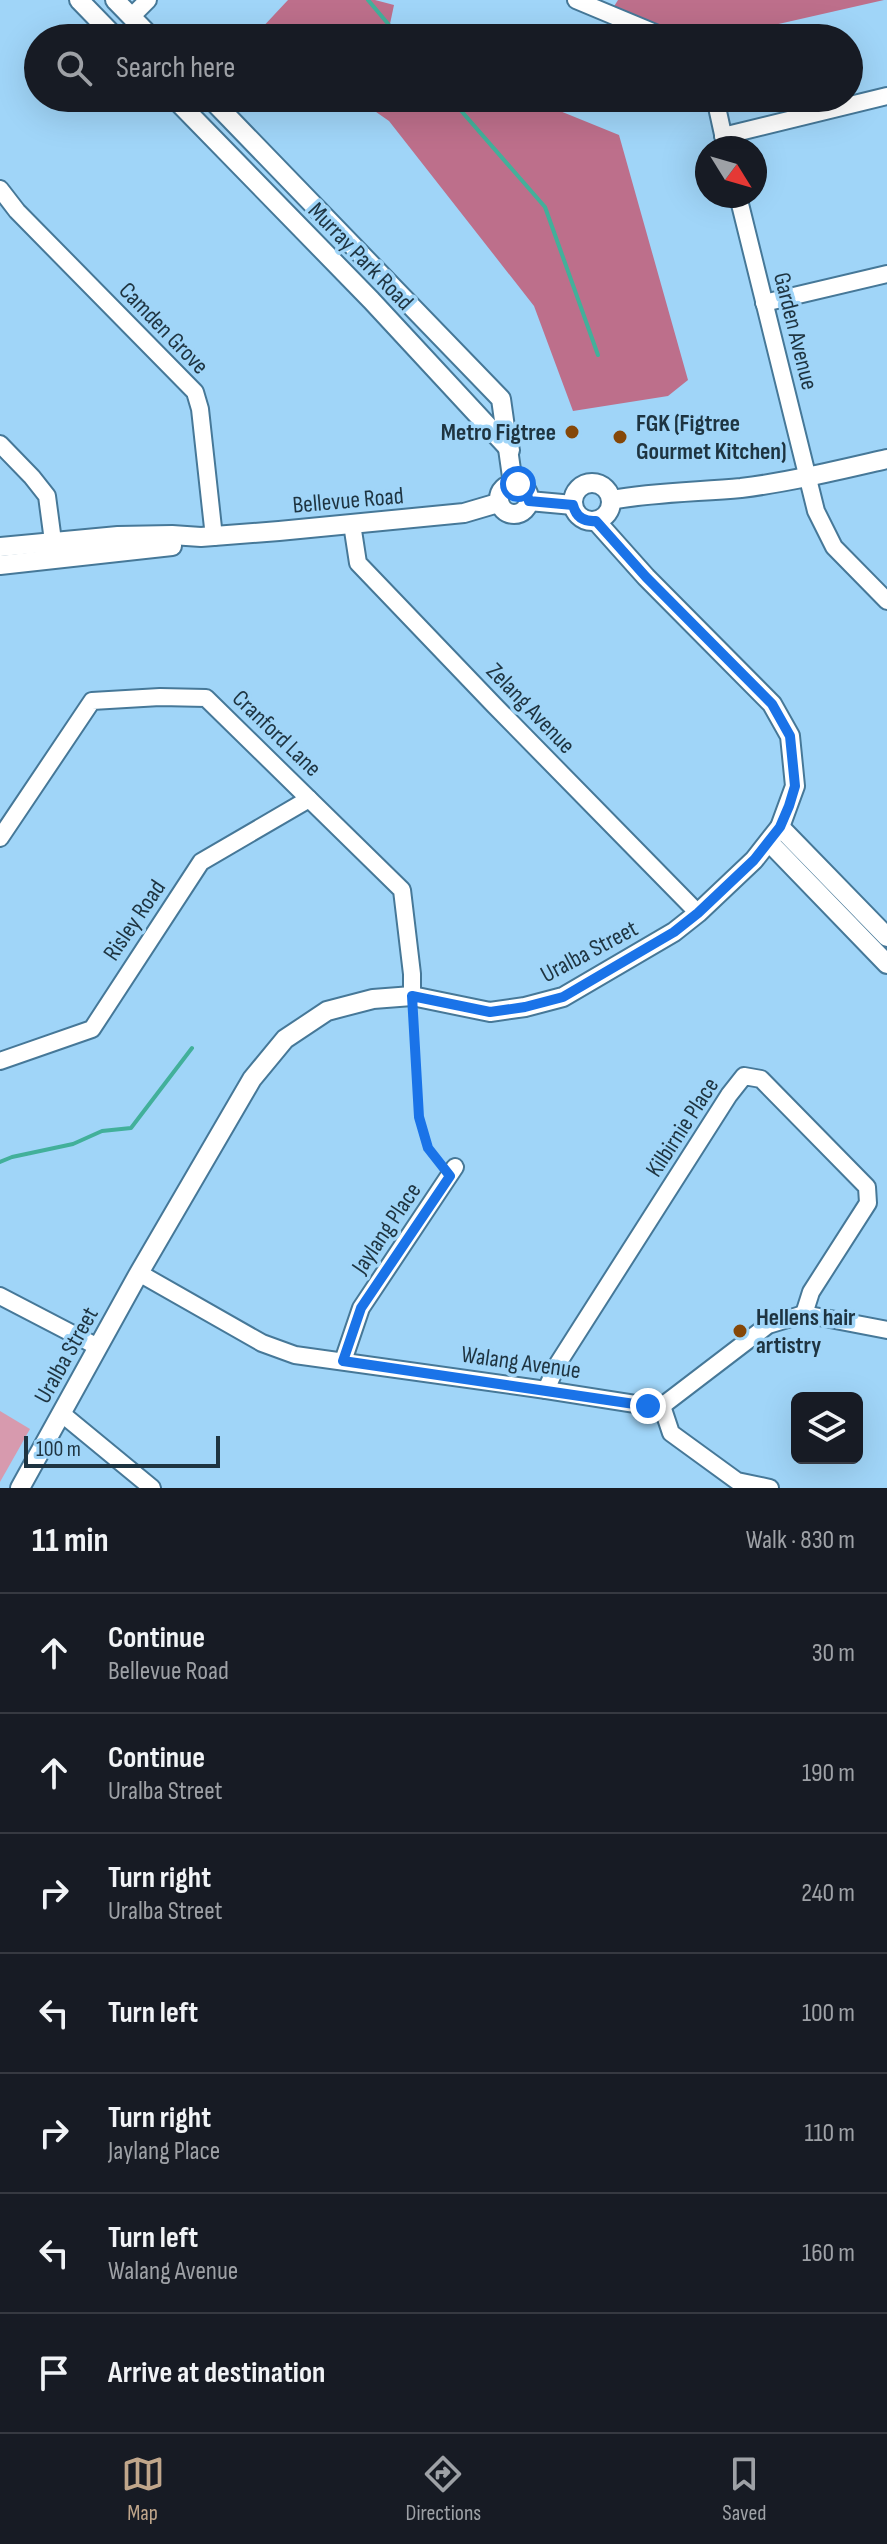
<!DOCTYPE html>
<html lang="en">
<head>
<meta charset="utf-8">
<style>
  body { margin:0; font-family:"Sofia Sans Condensed",sans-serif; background:#20242c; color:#f1f3f6 }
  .controls { position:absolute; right:24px; bottom:24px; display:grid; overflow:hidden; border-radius:12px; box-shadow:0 8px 32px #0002 }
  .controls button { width:72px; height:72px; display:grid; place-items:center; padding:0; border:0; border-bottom:2px solid #363941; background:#171b24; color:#f1f3f6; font:40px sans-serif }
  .compass { position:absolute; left:695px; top:136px; width:72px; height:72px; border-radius:50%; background:#171b24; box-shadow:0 8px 32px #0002; rotate:127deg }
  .scale { position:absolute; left:24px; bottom:20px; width:196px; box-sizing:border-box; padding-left:8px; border:4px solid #1e3441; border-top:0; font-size:22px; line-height:28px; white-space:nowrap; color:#1e3441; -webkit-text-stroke:6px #a0d5f8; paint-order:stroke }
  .stop { position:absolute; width:24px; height:24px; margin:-18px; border:6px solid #1a73e8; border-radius:50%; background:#fff }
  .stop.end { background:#1a73e8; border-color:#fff; box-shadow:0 2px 8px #0008 }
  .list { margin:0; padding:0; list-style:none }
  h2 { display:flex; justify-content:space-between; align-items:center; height:104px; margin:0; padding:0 32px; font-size:34px }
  h2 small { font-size:26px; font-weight:400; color:#9ea1a6 }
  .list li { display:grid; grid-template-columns:52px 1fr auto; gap:24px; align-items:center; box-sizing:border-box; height:120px; padding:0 32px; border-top:2px solid #363941 }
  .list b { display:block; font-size:30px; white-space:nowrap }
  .list p { margin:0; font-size:26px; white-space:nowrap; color:#9ea1a6 }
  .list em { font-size:26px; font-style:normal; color:#9ea1a6 }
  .icon { flex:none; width:44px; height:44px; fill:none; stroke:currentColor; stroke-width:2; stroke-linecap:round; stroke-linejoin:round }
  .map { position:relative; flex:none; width:887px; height:1488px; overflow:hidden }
  .search { position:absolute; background:#171b24; box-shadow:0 8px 32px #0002; left:24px; right:24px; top:24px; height:88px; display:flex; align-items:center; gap:20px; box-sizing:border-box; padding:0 28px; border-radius:44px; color:#9ea1a6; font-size:30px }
  .sheet { height:944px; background:#171b24 }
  nav { display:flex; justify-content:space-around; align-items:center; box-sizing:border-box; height:112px; border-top:2px solid #363941; background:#171b24; font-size:22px; color:#9ea1a6 }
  nav a { display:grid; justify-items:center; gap:4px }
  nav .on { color:#c0a68b }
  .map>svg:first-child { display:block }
  .green { fill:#d79aae }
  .forest { fill:#bd6f8b }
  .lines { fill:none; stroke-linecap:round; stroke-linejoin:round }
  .stream { stroke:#42b09a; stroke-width:4 }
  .minor-casing { stroke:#467898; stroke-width:20 }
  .tertiary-casing { stroke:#467898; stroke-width:22 }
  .path { stroke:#668da6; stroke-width:2; stroke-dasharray:6 4; stroke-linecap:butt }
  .minor { stroke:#fff; stroke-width:16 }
  .tertiary { stroke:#fff; stroke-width:18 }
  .route { stroke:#1a73e8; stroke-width:10 }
  .poi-dot { fill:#854708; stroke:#a0d5f8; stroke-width:3 }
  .labels { text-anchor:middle; stroke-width:7; stroke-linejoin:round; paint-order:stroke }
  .street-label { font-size:24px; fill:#1e3441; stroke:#a0d5f8 }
  .poi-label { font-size:24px; font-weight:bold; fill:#1e3441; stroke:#a0d5f8; text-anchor:start }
</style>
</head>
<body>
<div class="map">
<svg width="887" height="1488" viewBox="0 0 887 1488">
  <rect width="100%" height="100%" fill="#a0d5f8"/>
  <!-- green -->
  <path class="green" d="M0 1411 30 1429 0 1482Z"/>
  <!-- forest -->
  <g class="forest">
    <path d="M288 0H375L394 5 387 38H269L259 31Z"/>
    <path d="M618 0H884L717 38H693L613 8Z"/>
    <path d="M356 98H528L619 135 688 380 668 396 573 411 534 306 389 121Z"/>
  </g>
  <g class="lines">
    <!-- stream -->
    <g class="stream">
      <path d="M368 0 400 38"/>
      <path d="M450 98 545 207 598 355"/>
      <path d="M0 1162 12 1157 73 1144 102 1131 131 1128 192 1048"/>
    </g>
    <!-- minor casing -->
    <g class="minor-casing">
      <g id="minor">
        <path d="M576 0 667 38"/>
        <path d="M131 17 148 0"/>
        <path d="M715 98 726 148"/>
        <path d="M723 136 887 96"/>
        <path d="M0 189 17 211 195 392 200 409 214 537"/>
        <path d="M738 196 816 511 834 547 887 601"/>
        <path d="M764 303 887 274"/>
        <path d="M0 444 32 477 47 496 53 541"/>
        <path d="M352 524 358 563 494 705 698 913"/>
        <path d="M0 838 92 701 160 697 206 698 402 890 412 974V996"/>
        <path d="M0 1061 92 1029 201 862 309 799"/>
        <path d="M139 1273 262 1343 295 1355 546 1390 648 1406H662L768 1325 804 1314 887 1330"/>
        <path d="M0 1296 98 1347"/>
        <path d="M343 1361 361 1308 455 1167"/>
        <path d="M546 1390 557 1365 729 1095 744 1076 761 1079 867 1187 868 1203 811 1292 804 1314"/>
        <path d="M662 1406 671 1433 737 1481 770 1488"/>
        <path d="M61 1413 152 1488"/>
      </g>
    </g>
    <!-- tertiary casing -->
    <g class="tertiary-casing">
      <g id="tertiary">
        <path d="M79 0 116 38"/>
        <path d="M115 0 152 38"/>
        <path d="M174 98 371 300 510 450"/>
        <path d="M210 98 501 399 513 484"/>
        <circle cx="592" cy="502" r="19"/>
        <circle cx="514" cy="499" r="15"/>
        <path d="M611 500C654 492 698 492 741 488 790 482 839 470 887 459"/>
        <path d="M529 501 573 505"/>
        <path d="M0 547 118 536 172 535 201 537 279 531 464 513 498 503"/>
        <path d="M0 565 172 546"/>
        <path d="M780 827 887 937"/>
        <path d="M769 842 887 964"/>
        <path d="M20 1488 139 1273 252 1079 285 1039 327 1011 373 999 412 996 490 1012 525 1007 563 997 674 932 698 913 754 860 780 827 795 786 790 736 772 704 646 577 596 521"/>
      </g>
    </g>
    <!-- path -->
    <path class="path" d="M413 1014 419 1117 428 1148 439 1163"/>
    <!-- minor -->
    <use href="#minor" class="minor"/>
    <!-- tertiary -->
    <use href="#tertiary" class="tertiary"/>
  </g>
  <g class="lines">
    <!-- route -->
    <path class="route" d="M518 484 525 488 529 501 573 505C576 517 584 522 596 521L646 577 772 704 790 736 795 786 789 806 780 827 754 860 698 913 674 932 563 997 525 1007 490 1012 412 996 419 1117 428 1148 450 1176 361 1308 343 1361 648 1406"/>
  </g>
  <!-- markers -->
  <g class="poi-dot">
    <circle cx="572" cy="432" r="8"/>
    <circle cx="620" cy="437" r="8"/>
    <circle cx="740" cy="1331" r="8"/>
  </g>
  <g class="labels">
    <!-- street labels -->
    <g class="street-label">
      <text transform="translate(361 256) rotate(46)" y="8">Murray Park Road</text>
      <text transform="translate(164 328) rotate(46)" y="8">Camden Grove</text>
      <text transform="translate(796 331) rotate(76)" y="8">Garden Avenue</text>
      <text transform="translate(348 500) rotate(-5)" y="8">Bellevue Road</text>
      <text transform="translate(531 708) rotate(46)" y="8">Zelang Avenue</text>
      <text transform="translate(277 733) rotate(44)" y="8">Cranford Lane</text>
      <text transform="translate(134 920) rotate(-56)" y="8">Risley Road</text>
      <text transform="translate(589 951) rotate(-28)" y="8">Uralba Street</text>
      <text transform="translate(682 1127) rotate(-57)" y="8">Kilbirnie Place</text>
      <text transform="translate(386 1228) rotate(-56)" y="8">Jaylang Place</text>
      <text transform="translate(66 1355) rotate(-61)" y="8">Uralba Street</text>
      <text transform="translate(521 1362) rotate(8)" y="8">Walang Avenue</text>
    </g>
    <!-- poi labels -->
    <g class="poi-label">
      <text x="636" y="431">FGK (Figtree<tspan x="636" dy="28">Gourmet Kitchen)</tspan></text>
      <text x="556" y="440" text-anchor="end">Metro Figtree</text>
      <text x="756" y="1325">Hellens hair<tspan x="756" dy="28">artistry</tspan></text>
    </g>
  </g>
</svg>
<div class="controls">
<button><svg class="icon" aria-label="layers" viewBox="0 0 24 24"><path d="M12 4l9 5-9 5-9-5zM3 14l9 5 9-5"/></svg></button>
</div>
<svg class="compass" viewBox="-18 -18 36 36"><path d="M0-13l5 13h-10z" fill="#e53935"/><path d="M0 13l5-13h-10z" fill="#9ea1a6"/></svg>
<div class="scale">100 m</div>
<div class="stop" style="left:518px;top:484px"></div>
<div class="stop end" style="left:648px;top:1406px"></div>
<div class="search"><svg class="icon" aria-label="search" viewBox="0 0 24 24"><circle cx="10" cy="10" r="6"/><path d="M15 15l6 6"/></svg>Search here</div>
</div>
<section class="sheet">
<h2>11 min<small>Walk · 830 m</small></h2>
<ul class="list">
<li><svg class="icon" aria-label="ahead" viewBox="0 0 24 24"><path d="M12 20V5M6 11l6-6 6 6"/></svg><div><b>Continue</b><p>Bellevue Road</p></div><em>30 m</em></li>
<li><svg class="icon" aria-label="ahead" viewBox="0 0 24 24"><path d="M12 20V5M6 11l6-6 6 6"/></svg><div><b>Continue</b><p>Uralba Street</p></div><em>190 m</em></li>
<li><svg class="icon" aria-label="right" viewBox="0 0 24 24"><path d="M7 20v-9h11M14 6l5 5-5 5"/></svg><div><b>Turn right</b><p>Uralba Street</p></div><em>240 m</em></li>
<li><svg class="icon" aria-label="left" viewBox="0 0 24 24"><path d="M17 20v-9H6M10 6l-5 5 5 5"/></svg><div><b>Turn left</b></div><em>100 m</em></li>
<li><svg class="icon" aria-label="right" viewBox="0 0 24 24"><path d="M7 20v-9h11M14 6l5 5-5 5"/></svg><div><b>Turn right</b><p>Jaylang Place</p></div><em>110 m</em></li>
<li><svg class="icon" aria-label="left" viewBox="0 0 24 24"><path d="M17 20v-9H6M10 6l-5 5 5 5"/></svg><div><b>Turn left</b><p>Walang Avenue</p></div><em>160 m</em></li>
<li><svg class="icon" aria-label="arrive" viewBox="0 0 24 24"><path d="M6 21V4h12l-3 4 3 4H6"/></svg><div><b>Arrive at destination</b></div></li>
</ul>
</section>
<nav>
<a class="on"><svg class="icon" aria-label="map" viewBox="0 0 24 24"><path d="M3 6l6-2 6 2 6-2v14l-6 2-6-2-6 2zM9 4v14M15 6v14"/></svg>Map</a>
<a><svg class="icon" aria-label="directions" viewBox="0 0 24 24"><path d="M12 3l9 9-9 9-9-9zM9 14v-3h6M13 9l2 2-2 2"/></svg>Directions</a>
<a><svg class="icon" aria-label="saved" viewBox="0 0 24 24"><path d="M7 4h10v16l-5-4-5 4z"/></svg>Saved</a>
</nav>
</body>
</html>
